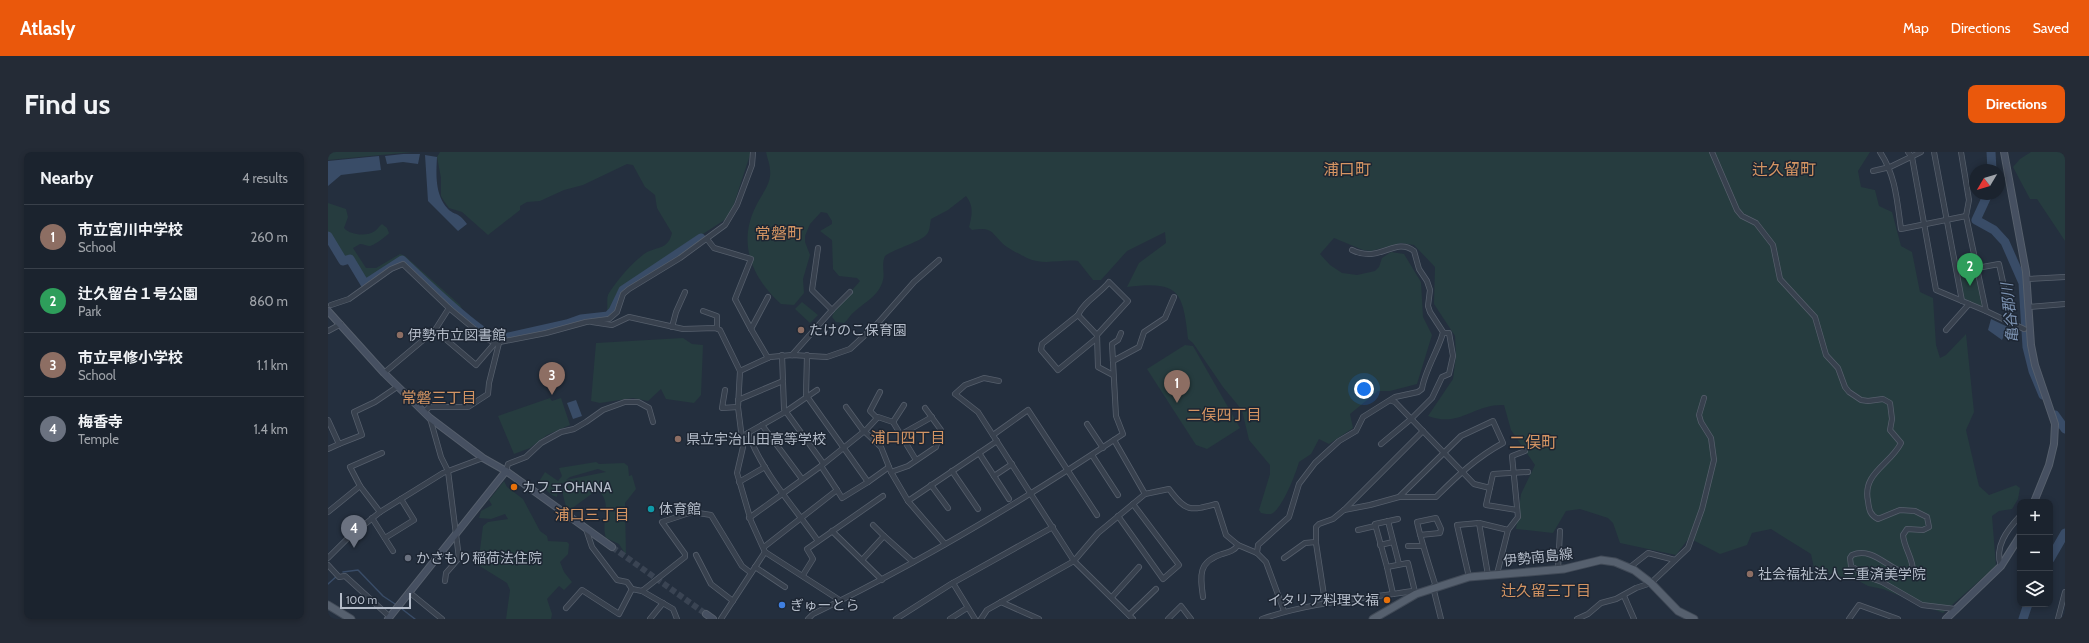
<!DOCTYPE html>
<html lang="en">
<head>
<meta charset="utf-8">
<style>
  body { margin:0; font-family:Cabin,"Noto Sans JP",sans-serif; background:#242b36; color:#f1f3f6 }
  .controls { position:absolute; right:12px; bottom:12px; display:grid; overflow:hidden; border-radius:8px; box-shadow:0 2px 6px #0003 }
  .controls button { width:36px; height:36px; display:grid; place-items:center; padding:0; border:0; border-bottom:1px solid #39404a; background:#1b232e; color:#f1f3f6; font:20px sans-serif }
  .compass { position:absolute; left:1641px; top:12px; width:36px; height:36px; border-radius:50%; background:#1b232e; box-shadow:0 2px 6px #0003; rotate:232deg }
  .scale { position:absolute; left:12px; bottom:10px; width:71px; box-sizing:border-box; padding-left:4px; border:2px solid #b4bcc9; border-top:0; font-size:11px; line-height:14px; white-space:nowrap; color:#b4bcc9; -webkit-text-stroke:3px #1d2633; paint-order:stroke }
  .you { position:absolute; left:1036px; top:237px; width:14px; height:14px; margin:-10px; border:3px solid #fff; border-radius:50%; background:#1a73e8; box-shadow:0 0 0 6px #1a73e833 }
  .badge { display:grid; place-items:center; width:26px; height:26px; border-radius:50%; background:#ea580c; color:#fff; font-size:13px; font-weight:700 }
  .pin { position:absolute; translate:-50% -33px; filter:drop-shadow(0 1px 2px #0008) }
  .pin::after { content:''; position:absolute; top:21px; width:14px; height:12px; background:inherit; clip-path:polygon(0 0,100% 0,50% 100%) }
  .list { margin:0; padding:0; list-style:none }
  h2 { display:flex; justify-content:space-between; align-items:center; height:52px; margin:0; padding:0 16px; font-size:17px }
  h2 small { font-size:13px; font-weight:400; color:#a0a4aa }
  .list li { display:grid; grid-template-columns:26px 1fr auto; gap:12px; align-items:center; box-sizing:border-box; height:64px; padding:0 16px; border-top:1px solid #39404a }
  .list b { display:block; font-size:15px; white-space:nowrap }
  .list p { margin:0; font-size:13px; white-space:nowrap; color:#a0a4aa }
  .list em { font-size:13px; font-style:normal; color:#a0a4aa }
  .icon { flex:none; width:22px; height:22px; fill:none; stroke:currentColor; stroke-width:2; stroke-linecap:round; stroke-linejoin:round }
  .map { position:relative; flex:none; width:1737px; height:467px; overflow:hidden; border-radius:8px }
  header { display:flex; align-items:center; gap:24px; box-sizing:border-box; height:56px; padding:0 20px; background:#ea580c; color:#fff }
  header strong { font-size:19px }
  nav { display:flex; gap:22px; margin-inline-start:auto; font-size:14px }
  .intro { display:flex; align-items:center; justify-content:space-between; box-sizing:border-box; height:96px; padding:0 24px }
  h1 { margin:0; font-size:28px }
  .button { padding:10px 18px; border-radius:8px; background:#ea580c; color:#fff; font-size:14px; font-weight:700 }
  main { display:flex; gap:24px; padding:0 24px }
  aside { flex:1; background:#1b232e; border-radius:8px; box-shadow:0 2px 6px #0003 }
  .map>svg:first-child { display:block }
  .green { fill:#263c3f; fill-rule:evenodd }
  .water { fill:#394c67 }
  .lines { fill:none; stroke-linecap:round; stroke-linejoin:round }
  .stream { stroke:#394c67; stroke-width:1.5 }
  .river { stroke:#394c67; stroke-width:9 }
  .secondary-tunnel { stroke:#3a4453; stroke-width:6; stroke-dasharray:6 3; stroke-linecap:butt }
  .street-casing { stroke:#565f6c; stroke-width:6 }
  .secondary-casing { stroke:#565f6c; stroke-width:8 }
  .primary-casing { stroke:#414a57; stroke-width:9 }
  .street { stroke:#38414e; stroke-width:4.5 }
  .secondary { stroke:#465061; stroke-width:6 }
  .primary { stroke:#56606e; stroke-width:7 }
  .education-dot { fill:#8d6e63; stroke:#1d2633; stroke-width:1.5 }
  .food-dot { fill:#e8710a; stroke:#1d2633; stroke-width:1.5 }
  .culture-dot { fill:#0f9aa8; stroke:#1d2633; stroke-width:1.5 }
  .worship-dot { fill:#6b7280; stroke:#1d2633; stroke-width:1.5 }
  .shop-dot { fill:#3f7fe0; stroke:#1d2633; stroke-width:1.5 }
  .labels { text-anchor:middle; stroke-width:3; stroke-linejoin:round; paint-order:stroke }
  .poi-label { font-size:14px; fill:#b4bcc9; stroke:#1d2633; text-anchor:start }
  .street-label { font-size:14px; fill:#b4bcc9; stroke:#1d2633 }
  .water-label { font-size:15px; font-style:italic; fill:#7c92b1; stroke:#1d2633 }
  .neighbourhood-label { font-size:15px; fill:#d59563; stroke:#1d2633 }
  .quarter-label { font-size:16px; fill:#d59563; stroke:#1d2633 }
</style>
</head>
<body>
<header>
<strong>Atlasly</strong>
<nav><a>Map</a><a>Directions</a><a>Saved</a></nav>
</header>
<div class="intro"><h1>Find us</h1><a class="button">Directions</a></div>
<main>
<aside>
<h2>Nearby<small>4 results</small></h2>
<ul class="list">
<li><span class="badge" style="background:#8d6e63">1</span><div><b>市立宮川中学校</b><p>School</p></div><em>260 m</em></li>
<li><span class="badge" style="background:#2e9e5b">2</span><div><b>辻久留台１号公園</b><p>Park</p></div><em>860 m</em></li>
<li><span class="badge" style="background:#8d6e63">3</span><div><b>市立早修小学校</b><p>School</p></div><em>1.1 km</em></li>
<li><span class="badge" style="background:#6b7280">4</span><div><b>梅香寺</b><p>Temple</p></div><em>1.4 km</em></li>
</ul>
</aside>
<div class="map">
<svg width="1737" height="467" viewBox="0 0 1737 467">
  <rect width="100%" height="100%" fill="#242f3e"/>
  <!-- green -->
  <g class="green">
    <path d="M0 0H85L0 8Z"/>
    <path d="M112 0H422V3L405 55 398 67 304 128 289 141 280 160 279 159C280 153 278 145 281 141 290 127 303 112 316 102 327 94 340 99 344 81L329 56 327 43 317 35 305 13 299 12 255 33 236 38 212 49 199 50 192 54V58L160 83 134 60 121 56 116 49 113 44V26L109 5Z"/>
    <path d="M438 0H1542L1530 19 1533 35 1547 38 1551 54 1564 60 1573 94 1584 100 1592 140 1605 146 1608 193 1612 206 1618 203 1638 182 1646 260 1638 278 1651 334 1661 343 1688 333 1692 336 1690 347 1684 357 1671 359 1664 364 1668 414 1615 461 1555 437 1540 434 1529 428 1497 421 1486 416 1483 402 1443 377 1424 381 1419 393 1392 402 1361 386 1348 403 1292 391 1285 371 1280 366 1252 357 1238 359 1225 381 1188 377 1193 342 1207 313 1183 278 1176 253C1145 252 1132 276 1100 264L1125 227 1128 204 1127 184 1106 152 1107 115 1086 93 1073 91 1043 99 1035 98 1006 86 992 102 1002 113 1014 121 1029 123 1047 119 1051 115 1054 106 1063 100 1076 102 1093 130 1095 165 1104 183 1089 232 1062 239H1050L1022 262 1025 276 1001 292 991 287 983 302 971 310C968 321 954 358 943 362 940 362 936 362 933 361L931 358 942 322V313L921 288 914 258 895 235 865 191 860 187C855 138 850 129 799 135L811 111 838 91 837 80 799 99 773 128H765L750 109C732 107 716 114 699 106 691 102 681 97 675 92 662 79 664 75 644 78L641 75C644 63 646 54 638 44L620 58 603 67C602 71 602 79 599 82 593 90 568 96 557 104 553 113 557 120 555 128 551 144 537 150 526 160 522 163 520 168 516 171L508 170 504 165 506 159 532 129 529 126 511 124 505 117 504 88 492 79 504 72V69L499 61 493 60 482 72 477 84V90L482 103 475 127 476 141 466 153 453 152C424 126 409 91 428 54 433 43 444 31 442 18 442 12 439 6 438 0Z"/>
    <path d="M1703 0H1737V89L1709 47H1702L1685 15 1692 7Z"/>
    <path d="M0 51 18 57 20 65 16 76C22 83 39 85 47 79 50 77 51 74 54 72L59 76 61 81C59 84 45 94 42 94 39 94 35 92 32 92L25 96 38 116H48L72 102 77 104 132 153 135 159C122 157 86 118 74 107L37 130 23 106 16 108 0 81Z"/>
    <path d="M1628 118 1650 119 1658 159 1634 149Z"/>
    <path d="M474 150 490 163 482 171 467 157Z"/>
    <path d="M355 186 364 192 375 193 373 243 366 251 338 247 333 237 320 249 305 246 272 251 263 249 268 191Z"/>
    <path d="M857 193 865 194 912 276 879 297 868 293 819 217Z"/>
    <path d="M222 246 224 249 233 246 242 273 219 283 202 296 186 302 170 264Z"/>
    <path d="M268 310 271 312 296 311 300 314 301 324 304 323 308 337 297 351 298 403 291 392 278 386C272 368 286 350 269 338L243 357 238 355 234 339 237 330 230 334 229 345C221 343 215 335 212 328L217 320 230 329 234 324 231 316ZM270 317 278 320 238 328 242 325Z"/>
    <path d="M176 329 179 335 195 347 212 379 219 384 220 389 239 390 241 392 240 402 232 410 236 420 244 430 236 438 231 434 219 447 224 462 223 467H178L182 438 179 431 150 413 155 374 160 370 180 367 177 362 163 367 151 366 153 359 164 353 161 348Z"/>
  </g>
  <!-- water -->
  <g class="water">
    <path d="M75 2H92L90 12 75 10 59 12 57 4Z"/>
    <path d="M97 3 109 5C108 23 107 43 120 57 127 64 130 59 139 72L130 79 100 49Z"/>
    <path d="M51 4 53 18 13 23 0 34V9Z"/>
    <path d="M1663 167 1680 175 1674 188 1660 178Z"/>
    <path d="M248 248 254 264 245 267 239 251Z"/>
  </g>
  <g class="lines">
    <!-- stream -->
    <g class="stream">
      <path d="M15 420 30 418 55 444 67 452"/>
      <path d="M0 432 9 424"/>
      <path d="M74 457 87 467"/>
    </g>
    <!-- river -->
    <g class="river">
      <path d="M1663 0 1664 18"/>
      <path d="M1660 42 1648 68 1666 78 1677 90 1695 131 1699 195 1705 219 1715 243"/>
      <path d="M0 84 15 109 22 107 37 132 74 108C90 123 153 185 171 187L239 172 253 167 280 164 285 159 295 138 373 86"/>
      <path d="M1727 263 1737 277"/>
      <path d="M1722 407 1737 381"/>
      <path d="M1695 467 1700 452"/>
    </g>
    <!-- secondary-tunnel -->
    <path class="secondary-tunnel" d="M284 395 378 462"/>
    <!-- street casing -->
    <g class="street-casing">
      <g id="street">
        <path d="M1384 0 1409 58 1414 64 1428 71 1445 93 1452 127 1487 165 1498 203 1510 216 1517 235 1521 240 1533 248 1540 249 1555 247 1562 251 1564 267 1562 278 1573 291C1562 313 1534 321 1540 349 1541 358 1542 363 1550 367L1572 358 1587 359 1599 365 1601 375 1595 378 1579 377 1575 383C1576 396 1585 406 1585 419L1581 422C1561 419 1546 394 1524 403L1522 406 1523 414 1543 426 1554 430 1594 453 1627 457"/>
        <path d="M1552 0C1568 24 1569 49 1573 77L1638 64"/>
        <path d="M1580 0 1584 5 1608 138 1658 159 1696 177"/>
        <path d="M1606 0 1634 149"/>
        <path d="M1633 0 1641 48 1638 64 1658 159"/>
        <path d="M1545 19 1562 15 1593 0"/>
        <path d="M379 87 386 96 423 107 407 147 423 177"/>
        <path d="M1649 116 1671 112 1684 171"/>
        <path d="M1699 127 1737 125"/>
        <path d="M3 153 21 147 63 117 75 112 121 156 156 185 167 191 218 181 258 170 281 167 289 160 295 142 301 137 352 106 397 73 409 53 424 13 425 0"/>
        <path d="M1701 155 1737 152"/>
        <path d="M504 158 522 140"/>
        <path d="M375 159 389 164V176"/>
        <path d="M750 163 714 192 713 198 730 218 769 186"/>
        <path d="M264 170 284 173 301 165 355 177 387 176 392 178 412 219 410 255 415 295 409 321 423 369 437 400 513 449"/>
        <path d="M344 175 348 160 357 140"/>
        <path d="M107 178 148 213 167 191"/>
        <path d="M1618 178 1641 152"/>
        <path d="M0 179 13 172"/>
        <path d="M769 183 750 163C756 149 772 142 781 130L800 149 769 183 770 215 785 223"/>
        <path d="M454 203 456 257 495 311"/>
        <path d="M464 203 504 158 484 138 490 96"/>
        <path d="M479 203 478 243 540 330 561 315"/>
        <path d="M440 206 423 177 440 145"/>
        <path d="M785 209 811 195 816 180 837 166 846 145"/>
        <path d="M412 219 442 205 464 203 499 205 522 197 550 171 586 130 611 108"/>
        <path d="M56 221 107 178 121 156"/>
        <path d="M671 229 656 226 637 233 627 242 650 260 746 409 805 467"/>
        <path d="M397 238 394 256 410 255"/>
        <path d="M410 248 455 229"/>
        <path d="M1064 249 1067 250 1146 332 1162 336"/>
        <path d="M518 255 534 277 553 295 563 320 580 349 617 392"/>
        <path d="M96 261 101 255H140L160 242 161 231 171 191"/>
        <path d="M102 266 113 305 120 319 131 406 118 421 117 429"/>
        <path d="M549 266 542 259 552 240"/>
        <path d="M0 268 11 292 34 283 26 260 47 250 69 235"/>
        <path d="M565 270 576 253"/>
        <path d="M759 272 775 296"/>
        <path d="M434 273 474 327"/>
        <path d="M420 281C434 320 466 355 490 389"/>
        <path d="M418 282 457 260 489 238"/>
        <path d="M572 283 604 265"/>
        <path d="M665 283 700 258 769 363"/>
        <path d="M786 288 817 342"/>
        <path d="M1053 292 1083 267 1104 246 1114 225 1121 222 1125 204 1121 181H1115"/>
        <path d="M0 297 11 292"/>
        <path d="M651 301 681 347"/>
        <path d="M764 303 790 343"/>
        <path d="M178 319 180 312 198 305 213 291 233 280 246 277 258 270 275 258 297 250H310L321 256 325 270"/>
        <path d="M624 319 650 357"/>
        <path d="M563 320 580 314 608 295 613 278 597 256"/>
        <path d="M666 324 684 312"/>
        <path d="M411 330 437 315"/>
        <path d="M603 333 620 356"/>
        <path d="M509 338 514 346 540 330"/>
        <path d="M580 349 669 289"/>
        <path d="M1016 358 1042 353 1071 345H1108C1129 324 1149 305 1175 291L1165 269 1133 284 1071 345"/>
        <path d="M1189 358 1158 353 1165 322 1200 320"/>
        <path d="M0 360 32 334"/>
        <path d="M52 360 32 334 22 315 54 301"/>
        <path d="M790 364 835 427 851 413 805 352"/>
        <path d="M44 366 65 399"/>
        <path d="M421 366 493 314 539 277 550 265 565 270 588 308"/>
        <path d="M1070 367 1047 372 1059 415 1080 411 1087 440"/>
        <path d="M1060 369 1071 412"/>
        <path d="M1151 371 1160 423"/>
        <path d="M258 377 264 395 289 428 299 430 304 437 314 439 357 405V402L334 370 364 360 383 363 414 414 423 421"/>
        <path d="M1030 378 1047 374"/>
        <path d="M504 379 554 428"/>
        <path d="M1092 383 1112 381 1113 377 1108 366 1089 370C1094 392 1101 413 1108 435"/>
        <path d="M556 384 585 410"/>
        <path d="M57 386 86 368 73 347"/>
        <path d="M1052 393 1065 390"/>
        <path d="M1080 394H1095"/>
        <path d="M436 395 509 338 493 314"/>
        <path d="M929 401 930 393 961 365 971 332 987 311 1011 289 1028 279 1035 265 1067 245 1090 240 1094 237C1096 221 1109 200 1114 184L1115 180 1102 160 1100 154 1102 138 1099 129 1091 117 1086 99C1067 84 1052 112 1024 98"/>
        <path d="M368 403 383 432 405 449"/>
        <path d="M0 406 20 386 52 360 115 321 155 306"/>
        <path d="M956 406 977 391 988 390"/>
        <path d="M534 408 556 384 545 373"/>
        <path d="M0 413 11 425 17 424 62 465"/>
        <path d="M1673 414C1666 395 1679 378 1692 364"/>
        <path d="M427 415 457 435"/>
        <path d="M1059 415 1065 442"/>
        <path d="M1301 416 1320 401 1347 408"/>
        <path d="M1230 417 1232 379"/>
        <path d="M1169 422 1180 378 1190 365 1184 304 1197 299"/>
        <path d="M475 423 485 407 479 397 555 344"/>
        <path d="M1141 425 1129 373 1151 371 1180 378"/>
        <path d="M625 431 647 467"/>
        <path d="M1105 435 1113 467"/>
        <path d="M314 439 345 457 349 467"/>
        <path d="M81 440 114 467"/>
        <path d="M1296 444 1306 467"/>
        <path d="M784 445 811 415"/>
        <path d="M875 445C872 423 870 410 894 402 901 400 906 399 910 393"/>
        <path d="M673 450 711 467"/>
        <path d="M997 450 988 391V375L991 372 1005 367 1016 358 1095 279"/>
        <path d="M238 456 254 438 291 462 304 437"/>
        <path d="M801 463 828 437"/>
        <path d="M322 467 335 451"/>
        <path d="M393 467 437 400"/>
        <path d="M480 467 485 462C593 410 696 348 795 282L788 264 784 192 790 188 793 181"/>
        <path d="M568 467 623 432 725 375"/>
        <path d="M622 467 639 456"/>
        <path d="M653 467 659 458 746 409 770 381 817 342 841 337C858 360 862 359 888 352L898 383 910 393 929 401 938 410 956 459"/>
        <path d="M840 467 853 454 863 467"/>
        <path d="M934 467C983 450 1034 447 1085 439"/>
        <path d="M1249 467 1260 462 1273 451 1288 447 1308 436 1323 431 1360 396 1374 357 1386 308 1383 286 1373 270 1371 263 1376 246"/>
        <path d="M1521 467 1531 453 1570 467"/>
        <path d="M1730 467 1737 440"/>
      </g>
    </g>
    <!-- secondary casing -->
    <g class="secondary-casing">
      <g id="secondary">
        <path d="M1676 0 1698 120 1703 193 1707 213 1727 272 1726 292 1721 313 1706 350"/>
        <path d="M0 159 56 221 102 266 155 306 178 319 284 395"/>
        <path d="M378 462 385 467"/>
        <path d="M60 467 178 319"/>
        <path d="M1618 467 1673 414 1692 384"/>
      </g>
    </g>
    <!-- primary casing -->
    <g class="primary-casing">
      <g id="primary">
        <path d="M0 453 23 467"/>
        <path d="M1045 467 1088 442 1141 425 1236 417 1273 408 1287 410 1306 418 1323 431 1350 459 1366 467"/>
      </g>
    </g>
    <!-- street -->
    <use href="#street" class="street"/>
    <!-- secondary -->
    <use href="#secondary" class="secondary"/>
    <!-- primary -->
    <use href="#primary" class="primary"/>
  </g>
  <!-- markers -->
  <g class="education-dot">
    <circle cx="473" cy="178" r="4"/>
    <circle cx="72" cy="183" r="4"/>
    <circle cx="350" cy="287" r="4"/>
    <circle cx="1422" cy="422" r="4"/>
  </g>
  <g class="food-dot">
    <circle cx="186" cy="335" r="4"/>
    <circle cx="1059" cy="448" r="4"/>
  </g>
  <circle class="culture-dot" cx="323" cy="357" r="4"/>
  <circle class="worship-dot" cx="80" cy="406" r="4"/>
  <circle class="shop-dot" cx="454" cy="453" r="4"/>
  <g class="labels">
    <!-- poi labels -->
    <g class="poi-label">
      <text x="481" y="183">たけのこ保育園</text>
      <text x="80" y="188">伊勢市立図書館</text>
      <text x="358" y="292">県立宇治山田高等学校</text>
      <text x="194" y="340">カフェOHANA</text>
      <text x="331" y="362">体育館</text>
      <text x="88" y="411">かさもり稲荷法住院</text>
      <text x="1430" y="427">社会福祉法人三重済美学院</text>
      <text x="1051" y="453" text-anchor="end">イタリア料理文福</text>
      <text x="462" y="458">ぎゅーとら</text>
    </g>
    <!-- street labels -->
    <g class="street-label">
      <text transform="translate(1210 405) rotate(-6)" y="5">伊勢南島線</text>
    </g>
    <!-- water labels -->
    <g class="water-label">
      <text transform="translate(1682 161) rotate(-96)" y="5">亀谷郡川</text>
    </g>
    <!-- neighbourhood labels -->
    <g class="neighbourhood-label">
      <text x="111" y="251">常磐三丁目</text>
      <text x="896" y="268">二俣四丁目</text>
      <text x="580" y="291">浦口四丁目</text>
      <text x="264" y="368">浦口三丁目</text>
      <text x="1218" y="444">辻久留三丁目</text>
    </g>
    <!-- quarter labels -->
    <g class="quarter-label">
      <text x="1019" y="23">浦口町</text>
      <text x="1456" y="23">辻久留町</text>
      <text x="451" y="87">常磐町</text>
      <text x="1205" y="296">二俣町</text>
    </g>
  </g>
</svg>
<div class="controls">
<button>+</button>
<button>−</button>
<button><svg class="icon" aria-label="layers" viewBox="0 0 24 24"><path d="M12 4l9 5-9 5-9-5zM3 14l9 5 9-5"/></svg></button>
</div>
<svg class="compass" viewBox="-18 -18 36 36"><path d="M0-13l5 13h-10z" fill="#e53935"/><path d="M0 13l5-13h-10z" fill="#a0a4aa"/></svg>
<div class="scale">100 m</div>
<div class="you"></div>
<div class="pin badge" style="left:849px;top:251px;background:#8d6e63">1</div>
<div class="pin badge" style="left:1642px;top:134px;background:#2e9e5b">2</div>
<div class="pin badge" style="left:224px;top:243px;background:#8d6e63">3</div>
<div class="pin badge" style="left:26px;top:396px;background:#6b7280">4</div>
</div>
</main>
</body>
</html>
